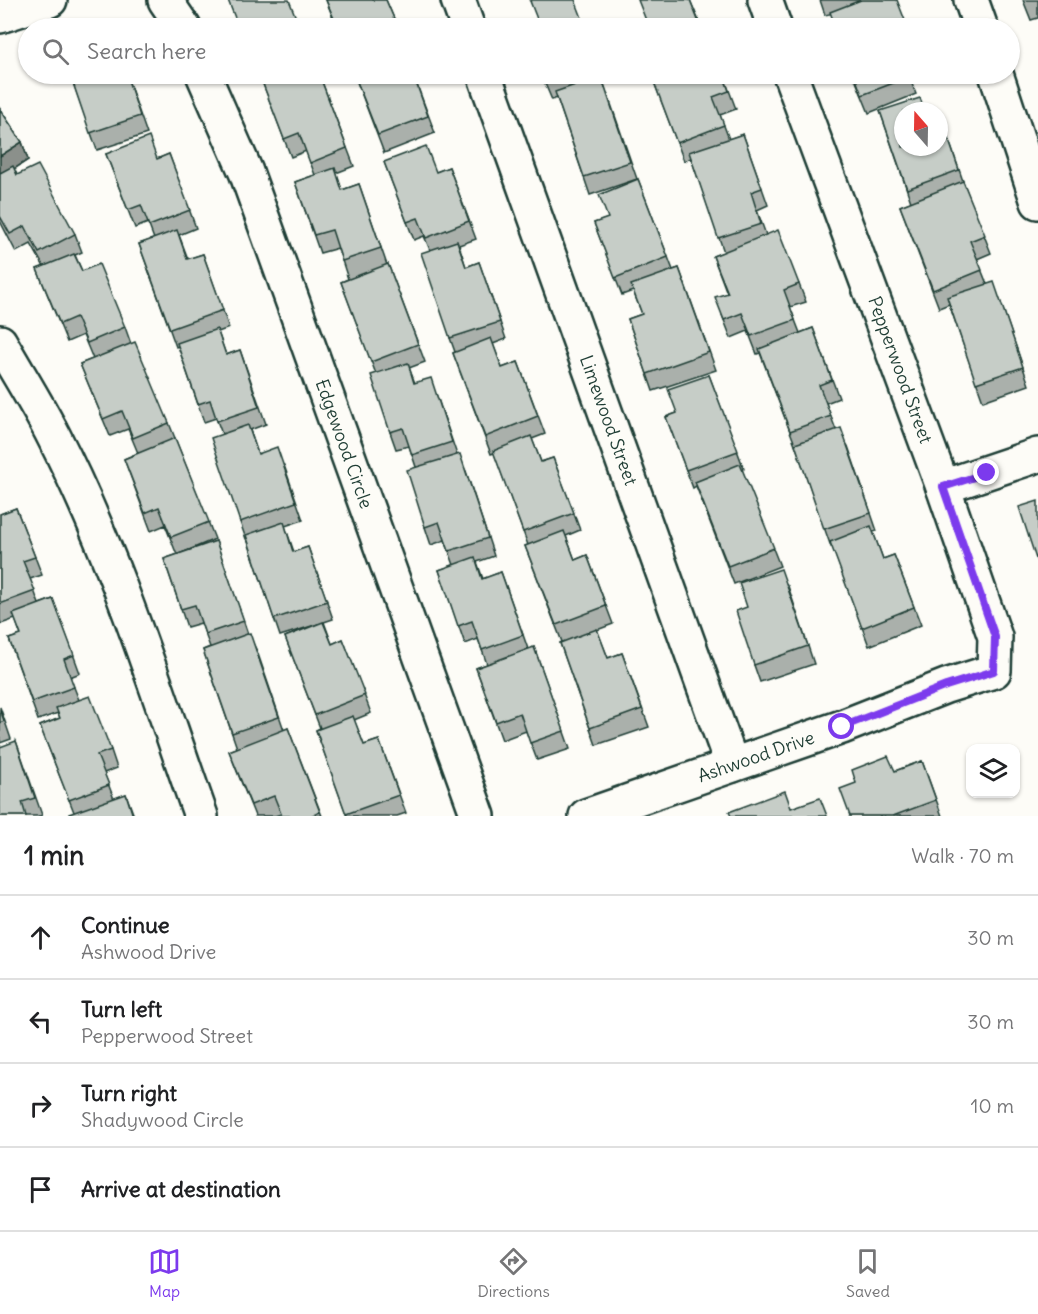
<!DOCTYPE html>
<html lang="en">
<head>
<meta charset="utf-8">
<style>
  body { margin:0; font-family:Delius,sans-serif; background:#f6f6f6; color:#202124 }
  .controls { position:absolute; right:18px; bottom:18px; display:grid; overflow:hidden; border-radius:12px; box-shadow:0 2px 4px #0004 }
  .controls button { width:54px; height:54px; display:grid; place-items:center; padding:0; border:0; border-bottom:2px solid #e0e0e0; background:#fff; color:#202124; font:30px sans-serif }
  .compass { position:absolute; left:894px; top:102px; width:54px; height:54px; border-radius:50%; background:#fff; box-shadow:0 2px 4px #0004; rotate:340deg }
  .stop { position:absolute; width:18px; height:18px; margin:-14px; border:4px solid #7c3aed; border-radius:50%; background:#fff }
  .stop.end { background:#7c3aed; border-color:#fff; box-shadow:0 2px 6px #0008 }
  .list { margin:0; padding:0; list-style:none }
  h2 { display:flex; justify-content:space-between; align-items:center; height:78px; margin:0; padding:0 24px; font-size:26px }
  h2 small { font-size:20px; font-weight:400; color:#757577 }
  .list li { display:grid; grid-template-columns:39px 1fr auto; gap:18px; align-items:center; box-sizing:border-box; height:84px; padding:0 24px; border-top:2px solid #e0e0e0 }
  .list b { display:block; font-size:22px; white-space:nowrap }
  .list p { margin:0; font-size:20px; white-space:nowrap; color:#757577 }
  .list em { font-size:20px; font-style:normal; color:#757577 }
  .icon { flex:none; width:33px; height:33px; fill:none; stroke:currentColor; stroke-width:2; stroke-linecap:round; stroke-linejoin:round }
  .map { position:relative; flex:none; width:1038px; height:816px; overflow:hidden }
  .search { position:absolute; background:#fff; box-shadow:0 2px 4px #0004; left:18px; right:18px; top:18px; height:66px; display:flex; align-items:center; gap:15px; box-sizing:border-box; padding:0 21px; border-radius:33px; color:#757577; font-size:22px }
  .sheet { height:414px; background:#fff }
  nav { display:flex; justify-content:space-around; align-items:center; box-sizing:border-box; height:84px; border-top:2px solid #e0e0e0; background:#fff; font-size:16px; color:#757577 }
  nav a { display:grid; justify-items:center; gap:3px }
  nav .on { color:#7c3aed }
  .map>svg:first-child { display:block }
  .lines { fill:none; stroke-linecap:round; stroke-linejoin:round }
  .minor-casing { stroke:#1f3d34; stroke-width:38 }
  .minor { stroke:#fdfcf7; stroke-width:33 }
  .wall { fill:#aab0ab; stroke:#1f3d34; stroke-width:1.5 }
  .shaded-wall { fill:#8b908b; stroke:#1f3d34; stroke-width:1.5 }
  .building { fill:#c6cdc7; stroke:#1f3d34; stroke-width:1.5 }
  .route { stroke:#7c3aed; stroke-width:8 }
  .labels { text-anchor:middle; stroke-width:4.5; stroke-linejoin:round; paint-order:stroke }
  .street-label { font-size:18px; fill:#1f3d34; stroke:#fdfcf7 }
</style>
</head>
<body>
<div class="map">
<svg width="1038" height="816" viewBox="0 0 1038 816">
  <rect width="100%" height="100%" fill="#fdfcf7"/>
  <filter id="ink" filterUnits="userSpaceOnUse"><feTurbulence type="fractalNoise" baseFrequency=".0167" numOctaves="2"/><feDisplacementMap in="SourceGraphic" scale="12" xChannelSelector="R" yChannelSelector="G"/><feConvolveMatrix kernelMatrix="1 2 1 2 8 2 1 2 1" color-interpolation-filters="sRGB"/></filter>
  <g filter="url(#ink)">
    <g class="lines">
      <!-- minor casing -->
      <g class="minor-casing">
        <g id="minor">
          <path d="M165 0 184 28"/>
          <path d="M458 0 468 28"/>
          <path d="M765 0 775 28"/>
          <path d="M971 0 981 28"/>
          <path d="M0 16 50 0"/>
          <path id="s1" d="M203 74 246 172 478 816"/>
          <path id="s2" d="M484 74 732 765"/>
          <path d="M996 74 1038 202"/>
          <path d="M0 342C18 374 38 405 54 437 116 558 156 689 201 816"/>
          <path d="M943 487 1038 455"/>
          <path id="s3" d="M586 816 842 727 946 686 994 671 995 637 943 487 790 74"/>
        </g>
      </g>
      <!-- minor -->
      <use href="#minor" class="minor"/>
    </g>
    <!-- wall -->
    <g class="wall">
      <path d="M326 0H386L398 28H337Z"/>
      <path d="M690 0 702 28H648Z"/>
      <path d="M820 0H897L825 15Z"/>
      <path d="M1023 0H1038V18L1031 20Z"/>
      <path d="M70 74H126L147 134 97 150Z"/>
      <path d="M271 74H319L354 166 336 173 342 190 359 184 387 265 388 264 425 362 409 368 415 383 437 396 457 455 466 471 494 556 477 562 483 579 501 572 528 649 534 647 570 749 537 760 526 731 502 740 476 668 487 664 478 639 465 644 439 570 454 565 445 540 431 545 425 527 416 467 409 446 396 449 390 432 376 374 341 282 348 279 338 248 320 253 295 182 315 175 306 151 291 157 263 84 274 80Z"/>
      <path d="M354 74 399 75 413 74 435 133 384 153Z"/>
      <path d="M541 74H603L605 80 603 81 637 179 590 195 557 98 552 100Z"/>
      <path d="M651 74H723L736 109 720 115 729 139 743 134 768 205 757 210 766 235 799 284 806 302 790 307 800 333 813 328 839 398 826 403 836 430 848 446 877 531 873 532 883 559 894 555 921 625 869 646 832 546 831 547 796 447 760 353 757 354 748 331 731 338 722 315 727 293 713 256 724 252 691 158 684 161Z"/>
      <path d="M853 74H908L916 94 869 113Z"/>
      <path d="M0 109 22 142 28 160 14 169 17 175 75 234 82 252 75 255 82 271 125 327 131 344 169 423 215 539 177 555 165 525 151 531 124 459 138 453 128 429 110 436 80 364 93 359 83 335 67 342 37 269 44 267 31 244 16 252 0 221Z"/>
      <path d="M880 111 903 147 941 117 964 184 991 253 977 259 987 284 1000 300 1029 385 983 401 949 304 939 308 900 206 911 202Z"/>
      <path d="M106 154 157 159 169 154 196 228 179 235 188 259 203 254 229 328 218 332 226 355 240 350 266 424 250 430 258 454 284 465 303 520 285 526 294 552 308 547 333 619 324 622 332 644 343 639 371 713 354 720 364 745 379 740 406 813 397 816H347L316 730 320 728 285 637 318 624 280 636 247 539H246L240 522 222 434 216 418 204 422 178 346 176 347 139 244 154 239 148 223 135 228Z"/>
      <path d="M384 162 436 172 449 167 476 239 459 245 466 267 479 262 506 339 493 344 502 368 518 362 545 434 532 439 541 462 553 458 580 530 566 536 575 560 587 555 613 624 597 630 608 658 622 653 649 727 596 745 560 643 562 642 525 546 528 545 494 453 491 454 453 353 455 352 450 338 430 250 424 236 414 240Z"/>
      <path d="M638 179 673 270 679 268 716 370 653 391 628 319 642 314 633 291 622 295 594 223 607 219Z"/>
      <path d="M709 375 744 469 742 470 780 566 734 584 696 486 693 488 666 417 677 413Z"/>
      <path d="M16 508 42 575 30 579 39 604 53 599 80 673 70 677 79 700 111 750 117 768 104 773 114 799 126 794 134 816H70L74 812 40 726 60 718 58 713 38 720 9 639 21 635 15 619 1 624 0 620V514Z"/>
      <path d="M216 541 248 634 257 651 284 730 288 728 322 816H282L281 814 275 816H255L236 769 229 751 237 748 203 650 210 647 201 623 187 627 164 559Z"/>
      <path d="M788 586 814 664 760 682 754 665 747 607Z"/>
      <path d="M0 707 11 739 0 743Z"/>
      <path d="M16 741 42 815 40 816H0Z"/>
      <path d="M922 761 942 816H850L895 771Z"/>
    </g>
    <!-- shaded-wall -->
    <path class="shaded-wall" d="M22 142 28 160 0 178V156Z"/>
    <!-- building -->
    <g class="building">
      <path d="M228 0H289L300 28H239Z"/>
      <path d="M326 0H386L398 28H349L348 24 338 28Z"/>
      <path d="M532 0H575L586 28H528L539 24 530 1Z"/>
      <path d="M638 0H690L700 25 691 28H649Z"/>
      <path d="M861 0H897L908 28H836L830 12Z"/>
      <path d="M70 74H126L140 116 90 133Z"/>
      <path d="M292 74H319L347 148 310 163 299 133 284 139 263 84Z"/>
      <path d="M354 74H398L399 75 403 74H413L428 116 378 135Z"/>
      <path d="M542 74H569L545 82Z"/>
      <path d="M651 74H723L729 91 713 97 724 125 677 143Z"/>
      <path d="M854 74H908L909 77 862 95Z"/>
      <path d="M601 76 630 162 584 177 555 92Z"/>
      <path d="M920 98 925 111H903V147H939V118L941 117 959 170 907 189 880 111Z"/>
      <path d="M0 109 22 142 0 156Z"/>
      <path d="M743 134 762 188 751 192 761 224 718 238 689 152Z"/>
      <path d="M149 137 157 159 169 154 190 210 149 226 141 205 128 210 106 154Z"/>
      <path d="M426 146 436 172 449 167 469 221 426 238 418 218 407 222 384 162Z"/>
      <path d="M38 165 75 234 39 253 25 226 10 234 0 216V173L13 166 17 175Z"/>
      <path d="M335 168 342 190 359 184 381 248 342 261 332 230 314 235 295 182Z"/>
      <path d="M638 179 668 257 615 278 594 223 608 218 599 195Z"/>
      <path d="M963 181 985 235 970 241 982 270 933 290 900 206Z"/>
      <path d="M177 230 187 259 203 254 223 310 170 329 139 244Z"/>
      <path d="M778 230 799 284 784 290 795 320 751 336 742 313 724 320 715 297 728 293 713 256Z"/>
      <path d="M457 241 466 267 479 262 500 322 450 338 421 253Z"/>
      <path d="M74 254 82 271 99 264 125 327 87 343 76 317 60 324 37 269Z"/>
      <path d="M388 264 418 344 371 362 341 282Z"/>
      <path d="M679 268 709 352 647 374 628 319 642 314 631 285Z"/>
      <path d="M994 282 1023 367 976 383 947 297Z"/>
      <path d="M813 328 832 380 819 385 831 416 790 431 759 349Z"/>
      <path d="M217 329 226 355 240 350 259 407 217 421 210 400 198 404 177 343Z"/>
      <path d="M491 338 502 368 518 362 538 416 485 437 453 353Z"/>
      <path d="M135 342 169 423 133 438 122 411 103 419 80 364Z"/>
      <path d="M408 363 414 383 431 378 452 442 412 455 403 428 390 432 371 375Z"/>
      <path d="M709 375 738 451 686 470 666 417 677 413 668 389Z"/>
      <path d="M248 425 258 454 277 447 296 502 240 522 211 438Z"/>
      <path d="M841 428 871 513 824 529 795 444Z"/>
      <path d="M531 436 541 462 553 458 574 513 523 532 493 451Z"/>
      <path d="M175 438 209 522 171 537 159 507 145 513 124 459Z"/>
      <path d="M460 454 488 538 449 551 439 522 425 527 407 470Z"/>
      <path d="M740 464 774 548 728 566 695 482Z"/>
      <path d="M1038 501V565L1019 507Z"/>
      <path d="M16 508 35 557 23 561 35 591 0 604V514Z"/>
      <path d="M284 522 293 552 308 547 327 601 274 619 246 535Z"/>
      <path d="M871 526 883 559 894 555 914 607 862 628 830 542Z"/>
      <path d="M564 531 575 560 587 555 606 606 556 625 525 546Z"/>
      <path d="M216 541 244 621 205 634 195 605 181 609 164 559Z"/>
      <path d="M475 557 482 579 501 572 523 635 482 650 472 621 458 626 439 570Z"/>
      <path d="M781 569 808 646 754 665 736 611 747 607 739 583Z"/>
      <path d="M53 599 74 655 64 659 74 687 32 702 9 639 21 635 13 614Z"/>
      <path d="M323 622 332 644 343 639 365 695 315 715 285 637Z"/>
      <path d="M597 629 608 658 622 653 642 709 590 728 560 643Z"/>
      <path d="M250 633 279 717 232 733 203 650Z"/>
      <path d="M534 647 564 731 530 743 520 713 496 722 476 668Z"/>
      <path d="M90 696 111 750 97 755 109 785 69 800 40 726 60 718 56 708Z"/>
      <path d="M0 709 4 721 0 723Z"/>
      <path d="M353 716 364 745 379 740 399 795 346 814 316 730Z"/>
      <path d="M288 728 320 812 311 816H282L274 796 251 805 229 751Z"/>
      <path d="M16 741 35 798 22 802 26 816H0V747Z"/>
      <path d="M888 756 895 771 922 761 936 800 893 816H850L840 789 856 783 852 770Z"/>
      <path d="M785 791 791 808 820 798 827 816H731L729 812Z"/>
      <path d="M126 794 133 816H70L69 814Z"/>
    </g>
  </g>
  <g class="lines" filter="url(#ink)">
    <!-- route -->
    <path class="route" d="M842 727 946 686 994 671 995 637 943 487 987 473"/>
  </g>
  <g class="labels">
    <!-- street labels -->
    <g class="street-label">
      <text transform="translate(900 370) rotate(70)" y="6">Pepperwood Street</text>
      <text dy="6" stroke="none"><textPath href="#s2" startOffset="368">Limewood Street</textPath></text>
      <text dy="6" stroke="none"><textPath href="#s1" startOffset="396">Edgewood Circle</textPath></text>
      <text dy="6" stroke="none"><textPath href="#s3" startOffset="180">Ashwood Drive</textPath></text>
    </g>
  </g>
</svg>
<div class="controls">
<button><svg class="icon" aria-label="layers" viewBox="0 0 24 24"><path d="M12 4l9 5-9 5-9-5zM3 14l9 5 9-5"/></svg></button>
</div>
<svg class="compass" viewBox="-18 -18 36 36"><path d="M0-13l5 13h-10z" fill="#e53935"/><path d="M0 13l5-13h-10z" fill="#757577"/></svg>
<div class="stop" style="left:842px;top:727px"></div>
<div class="stop end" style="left:987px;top:473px"></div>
<div class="search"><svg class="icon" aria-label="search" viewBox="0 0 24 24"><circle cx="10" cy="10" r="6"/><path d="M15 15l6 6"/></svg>Search here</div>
</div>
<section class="sheet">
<h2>1 min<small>Walk · 70 m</small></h2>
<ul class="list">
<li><svg class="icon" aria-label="ahead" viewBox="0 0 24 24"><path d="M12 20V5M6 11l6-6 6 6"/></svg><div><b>Continue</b><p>Ashwood Drive</p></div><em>30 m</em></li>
<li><svg class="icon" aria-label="left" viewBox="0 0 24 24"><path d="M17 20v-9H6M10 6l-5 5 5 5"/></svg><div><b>Turn left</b><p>Pepperwood Street</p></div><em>30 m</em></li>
<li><svg class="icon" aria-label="right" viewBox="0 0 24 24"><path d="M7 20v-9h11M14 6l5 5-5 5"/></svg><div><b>Turn right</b><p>Shadywood Circle</p></div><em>10 m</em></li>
<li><svg class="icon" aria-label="arrive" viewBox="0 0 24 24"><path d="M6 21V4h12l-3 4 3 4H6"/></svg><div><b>Arrive at destination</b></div></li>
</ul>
</section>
<nav>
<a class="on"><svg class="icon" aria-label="map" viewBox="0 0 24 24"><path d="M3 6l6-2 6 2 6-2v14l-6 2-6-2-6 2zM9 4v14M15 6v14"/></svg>Map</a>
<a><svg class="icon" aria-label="directions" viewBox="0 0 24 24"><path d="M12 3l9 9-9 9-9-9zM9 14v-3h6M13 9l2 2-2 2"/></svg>Directions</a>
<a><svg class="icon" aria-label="saved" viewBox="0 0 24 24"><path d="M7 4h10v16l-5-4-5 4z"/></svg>Saved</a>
</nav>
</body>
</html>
